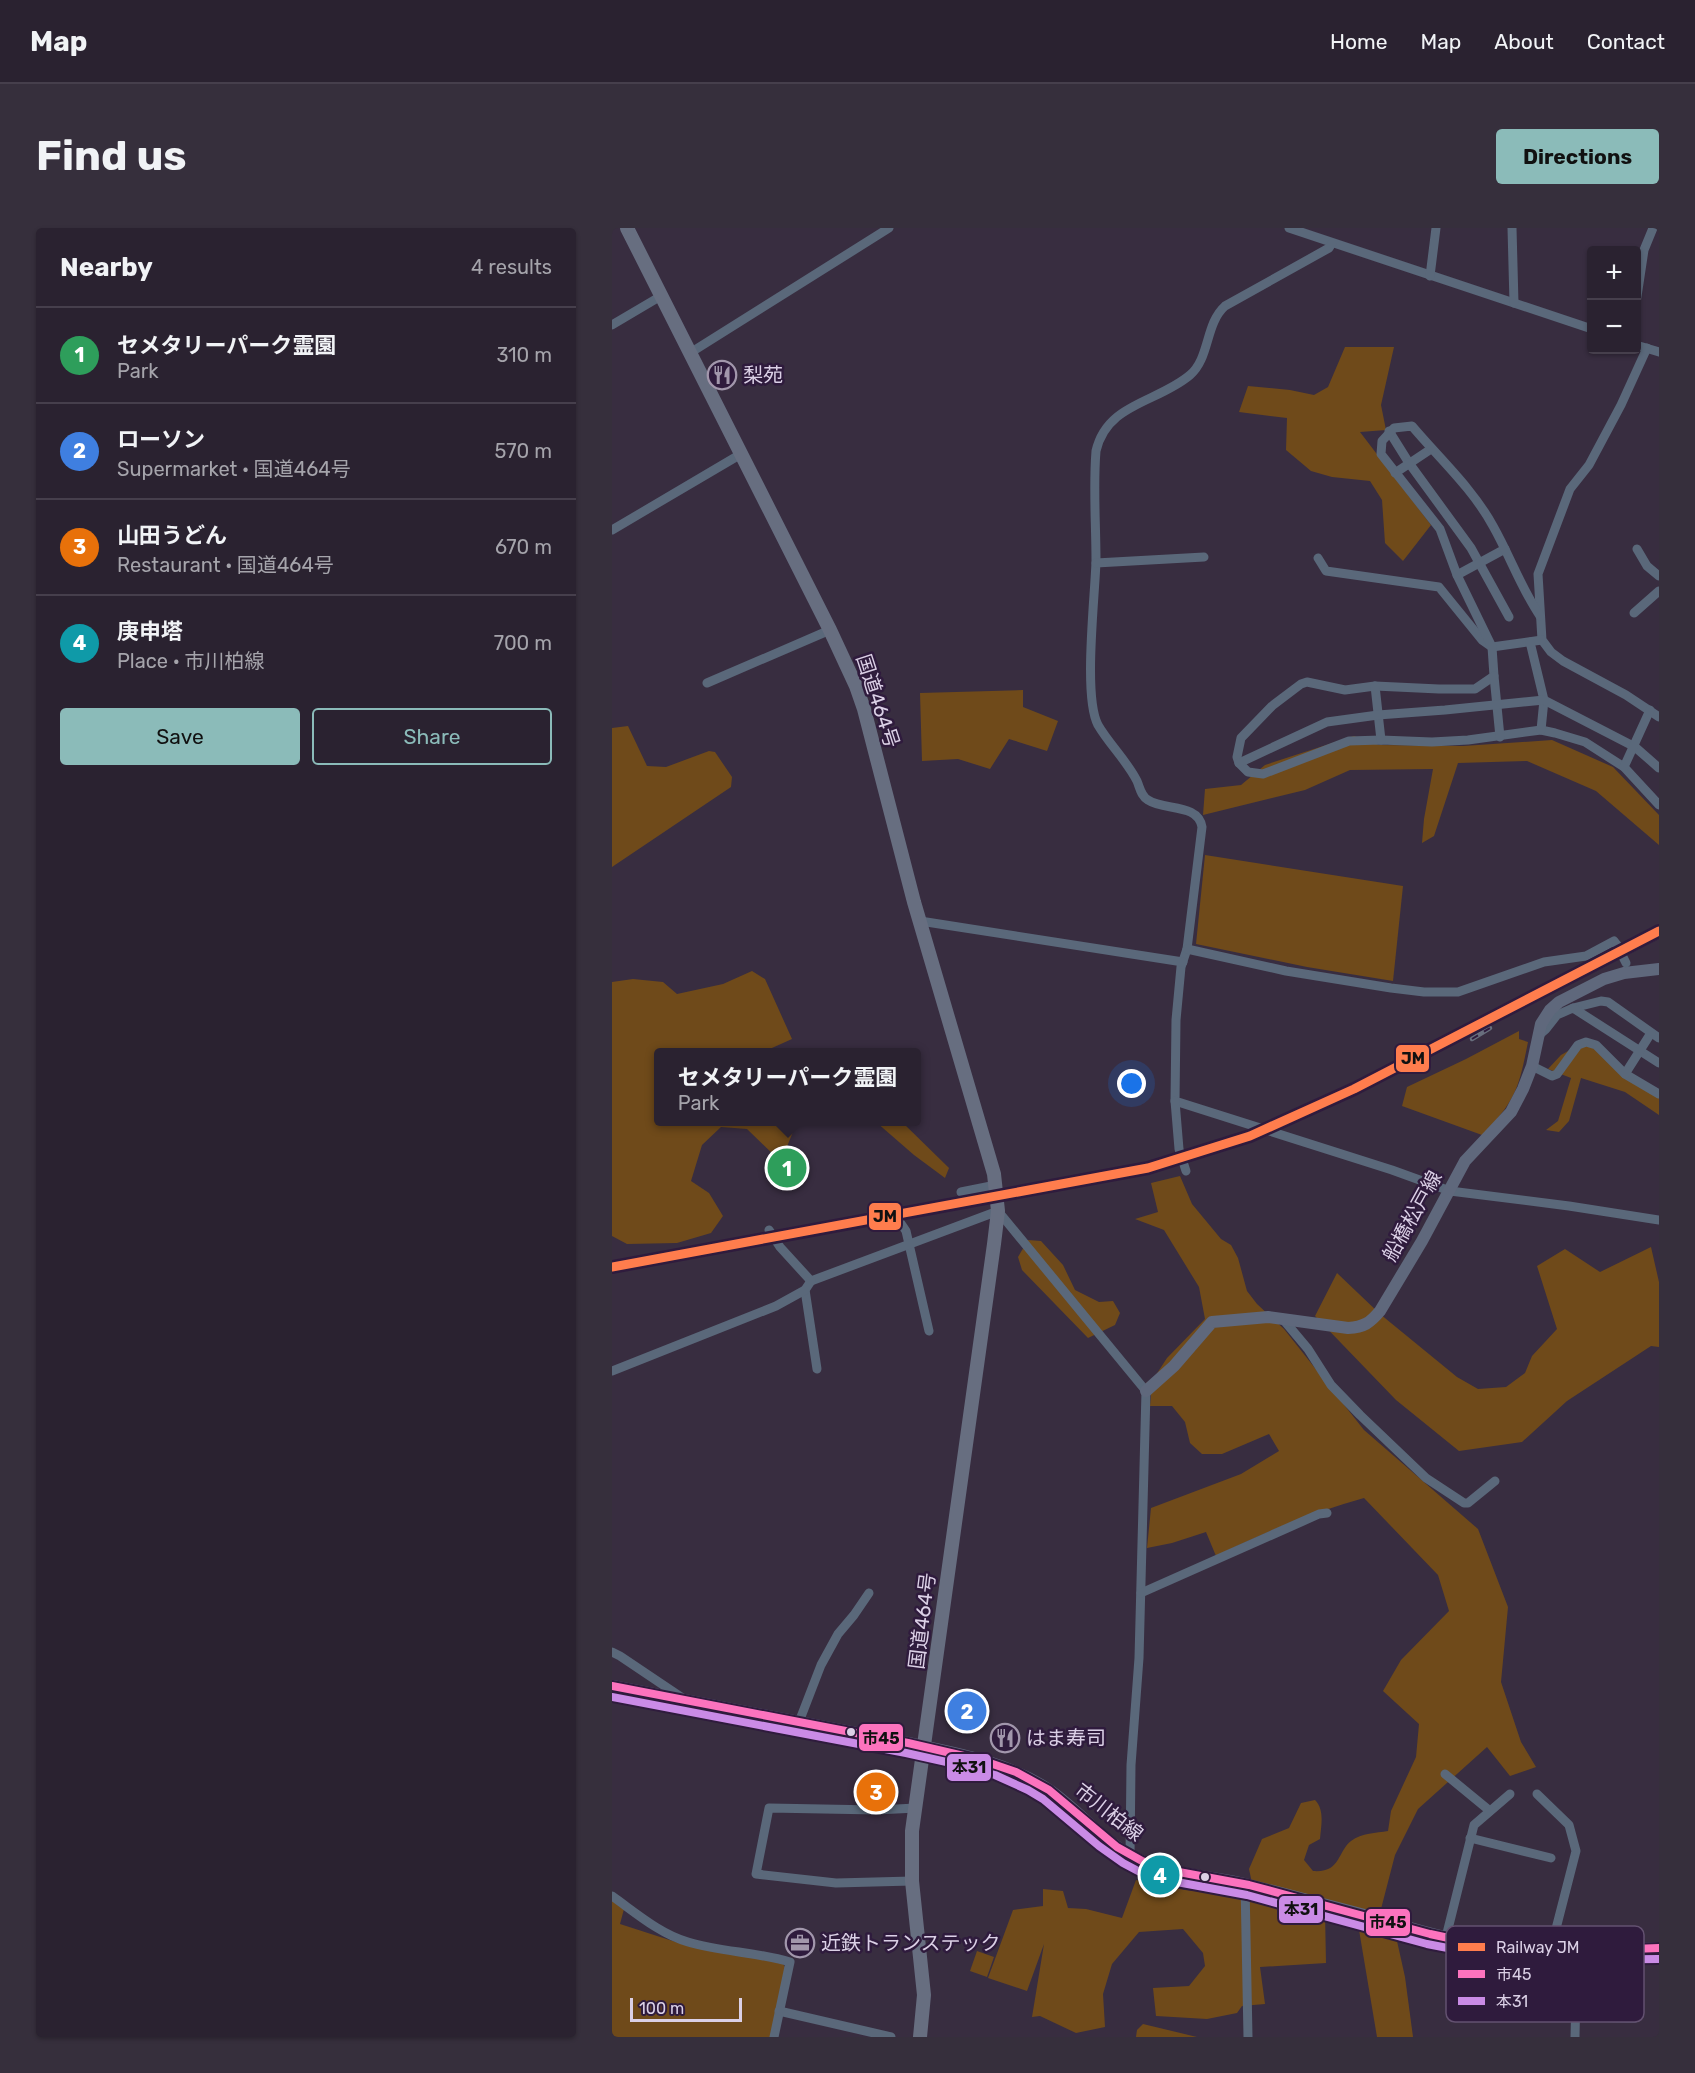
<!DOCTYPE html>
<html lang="en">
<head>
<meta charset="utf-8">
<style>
  body { margin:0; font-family:Rubik,"Noto Sans JP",sans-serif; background:#362f3c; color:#f1f3f6 }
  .controls { position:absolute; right:18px; top:18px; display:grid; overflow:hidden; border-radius:6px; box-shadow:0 2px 4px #0004 }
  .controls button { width:54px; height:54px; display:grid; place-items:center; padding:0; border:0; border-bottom:2px solid #463f4c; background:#2a2230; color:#f1f3f6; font:30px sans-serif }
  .scale { position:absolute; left:18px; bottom:15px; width:112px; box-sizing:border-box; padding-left:6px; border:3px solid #dbd0e6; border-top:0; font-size:16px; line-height:21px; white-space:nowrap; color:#dbd0e6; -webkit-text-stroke:4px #2f1b3d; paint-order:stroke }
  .you { position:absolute; left:520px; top:856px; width:21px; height:21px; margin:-15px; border:4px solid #fff; border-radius:50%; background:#1a73e8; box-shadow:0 0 0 9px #1a73e833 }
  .badge { display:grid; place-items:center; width:39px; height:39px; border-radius:50%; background:#8bbbb9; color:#fff; font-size:20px; font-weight:700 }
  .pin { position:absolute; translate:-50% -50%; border:3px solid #fff; box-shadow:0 2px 6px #0006 }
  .popup { position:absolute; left:42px; top:820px; width:267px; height:78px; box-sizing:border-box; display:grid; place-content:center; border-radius:6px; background:#2a2230; filter:drop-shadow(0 2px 4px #0005); font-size:20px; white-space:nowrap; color:#a5a4ab }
  .popup b { font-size:22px; color:#f1f3f6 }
  .popup::after { content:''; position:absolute; left:50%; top:100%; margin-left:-12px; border:12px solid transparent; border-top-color:#2a2230 }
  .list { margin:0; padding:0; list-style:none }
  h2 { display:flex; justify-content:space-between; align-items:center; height:78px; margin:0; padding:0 24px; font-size:26px }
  h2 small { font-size:20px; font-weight:400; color:#a5a4ab }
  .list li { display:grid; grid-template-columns:39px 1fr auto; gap:18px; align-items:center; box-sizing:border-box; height:96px; padding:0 24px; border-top:2px solid #463f4c }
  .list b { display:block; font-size:22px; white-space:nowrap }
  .list p { margin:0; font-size:20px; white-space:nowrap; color:#a5a4ab }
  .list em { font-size:20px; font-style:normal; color:#a5a4ab }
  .actions { display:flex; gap:12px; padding:18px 24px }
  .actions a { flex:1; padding:14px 0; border:2px solid #8bbbb9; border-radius:6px; text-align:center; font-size:21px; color:#8bbbb9 }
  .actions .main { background:#8bbbb9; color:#111 }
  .map { position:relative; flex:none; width:1047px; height:1809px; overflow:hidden; border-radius:6px }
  header { display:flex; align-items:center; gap:36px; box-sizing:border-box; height:84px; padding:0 30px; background:#2a2230; border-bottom:2px solid #463f4c }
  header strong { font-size:28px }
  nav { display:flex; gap:33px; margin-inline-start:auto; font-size:21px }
  .intro { display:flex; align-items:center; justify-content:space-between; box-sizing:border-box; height:144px; padding:0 36px }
  h1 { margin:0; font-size:42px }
  .button { padding:15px 27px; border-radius:6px; background:#8bbbb9; color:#111; font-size:21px; font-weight:700 }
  main { display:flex; gap:36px; padding:0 36px }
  aside { flex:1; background:#2a2230; border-radius:6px; box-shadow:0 2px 4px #0004 }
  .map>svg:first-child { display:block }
  .green { fill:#6f4a1a }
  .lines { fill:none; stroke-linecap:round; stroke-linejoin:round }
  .minor { stroke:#5a687a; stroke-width:9 }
  .major { stroke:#5f687c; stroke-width:12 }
  .highway { stroke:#676e80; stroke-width:14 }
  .rail-casing { stroke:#686e7d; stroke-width:4.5 }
  .rail { stroke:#2f1b3d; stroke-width:2; stroke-dasharray:7; stroke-linecap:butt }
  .minor-bridge { stroke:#5a687a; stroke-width:9 }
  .bus-1-casing { stroke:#2f1b3d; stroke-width:12 }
  .bus-2-casing { stroke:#2f1b3d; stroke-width:12 }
  .bus-1 { stroke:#fc73be; stroke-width:8 }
  .bus-2 { stroke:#ca8be6; stroke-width:8 }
  .rail-1-casing { stroke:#2f1b3d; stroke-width:14 }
  .rail-1 { stroke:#ff7d4d; stroke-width:9 }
  .bus-dot { fill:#dbd0e6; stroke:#2f1b3d; stroke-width:2 }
  .labels { text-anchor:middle; stroke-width:5; stroke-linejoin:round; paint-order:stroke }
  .poi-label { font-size:20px; fill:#dbd0e6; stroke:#2f1b3d; text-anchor:start }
  .street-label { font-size:20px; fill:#dbd0e6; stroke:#2f1b3d }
  .key { fill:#2f1b3d; stroke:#635170; stroke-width:1.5 }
  .key-label { font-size:16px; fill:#dbd0e6 }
  .line-badge { stroke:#2f1b3d; stroke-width:2 }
  .pale-badge-label { font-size:16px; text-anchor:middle; font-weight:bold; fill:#111 }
</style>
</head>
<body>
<header>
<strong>Map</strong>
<nav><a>Home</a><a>Map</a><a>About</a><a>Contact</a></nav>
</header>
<div class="intro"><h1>Find us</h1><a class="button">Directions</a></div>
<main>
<aside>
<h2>Nearby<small>4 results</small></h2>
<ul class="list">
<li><span class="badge" style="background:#2e9e5b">1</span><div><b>セメタリーパーク霊園</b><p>Park</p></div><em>310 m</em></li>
<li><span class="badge" style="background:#3f7fe0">2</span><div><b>ローソン</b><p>Supermarket · 国道464号</p></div><em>570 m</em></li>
<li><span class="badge" style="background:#e8710a">3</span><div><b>山田うどん</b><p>Restaurant · 国道464号</p></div><em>670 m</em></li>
<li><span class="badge" style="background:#0f9aa8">4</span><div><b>庚申塔</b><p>Place · 市川柏線</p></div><em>700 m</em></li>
</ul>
<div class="actions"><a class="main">Save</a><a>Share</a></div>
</aside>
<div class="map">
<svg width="1047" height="1809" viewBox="0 0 1047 1809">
  <rect width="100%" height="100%" fill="#382d40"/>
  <!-- green -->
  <g class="green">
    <path d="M733 119H782L769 177 774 202 748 204 819 297 791 333 773 315 770 272 758 253 720 249 699 243 674 222 675 190 627 184 636 158 678 162 702 167 716 159Z"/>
    <path d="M411 462V479L446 493 435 523 397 511 378 541 346 531 310 533 308 465Z"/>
    <path d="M16 498 35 538 54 539 97 523 103 524 120 549 119 559 0 639V500Z"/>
    <path d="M742 508 767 517 851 518 940 512 1001 539 1047 587V617L984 563 915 533 846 535 822 608 810 615 812 591 821 541 738 542 693 562 591 587 593 561 629 557 653 537Z"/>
    <path d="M593 627 791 658 781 753 695 739 584 716Z"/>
    <path d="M140 743 153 751 180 811 151 824H46V894H185L172 926 165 930 135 901 109 899 90 917 79 953 97 965 111 988 99 1005 65 1015 15 1016 0 1008V754L21 751 51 754 65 766 111 756Z"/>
    <path d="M907 803V811L916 814C907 859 904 873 870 907L790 878 795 859 854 831Z"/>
    <path d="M972 814 1047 863V887L1013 864 969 850 957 893 947 904 934 902 946 893 959 850 936 841 949 827Z"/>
    <path d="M264 894H290L337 940 333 950 302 927Z"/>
    <path d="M568 948 580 976 609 1011 619 1017 626 1030 635 1063 645 1076 672 1101 752 1202 866 1301 896 1379 889 1454 909 1514 924 1539 898 1548 875 1519 806 1581 783 1627 769 1681 713 1685 714 1735 648 1739 653 1776 630 1778 625 1785 595 1791 544 1788 541 1760 577 1758 593 1738 591 1725 571 1701 527 1704 500 1736 491 1766 493 1799 464 1805 428 1788 420 1789 432 1716 415 1763 376 1750 401 1682 431 1678V1661L451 1663 456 1680 474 1681 510 1690 524 1652 573 1662 643 1669 637 1641 650 1611 677 1600 689 1575 703 1572C713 1582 709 1598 708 1611L697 1617 692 1632 701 1643C729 1645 725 1624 739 1613 750 1605 764 1605 776 1603L779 1583 804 1529 807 1496 771 1463 789 1432 837 1383 826 1347 752 1270C699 1285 653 1304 604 1328L594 1304 560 1315 535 1320 539 1280 629 1246 667 1223 657 1206 610 1226H590L578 1215 573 1194 560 1178H538L539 1168 534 1155 542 1150 555 1130 593 1091 587 1059 552 1002 523 991 546 984 539 955Z"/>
    <path d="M416 1012 429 1013 451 1037 463 1062 487 1074 501 1073 508 1085 503 1097 476 1110 410 1042 406 1029Z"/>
    <path d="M1039 1019 1047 1054V1119L1039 1118 955 1173 910 1214 847 1223 784 1172 703 1088 725 1045 768 1086 845 1149 866 1161 894 1159 913 1145 920 1128 945 1101 925 1038 953 1021 988 1044Z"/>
    <path d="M0 1673 12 1681 8 1696 73 1717 170 1734 174 1741 159 1809H0Z"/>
    <path d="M745 1690 783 1704 793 1749 801 1809H765Z"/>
    <path d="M365 1723 382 1729 375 1749 358 1743Z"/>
    <path d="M531 1796 585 1809H524L525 1802Z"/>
  </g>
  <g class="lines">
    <!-- minor -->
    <g class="minor">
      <path d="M677 0 980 101"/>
      <path d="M900 0 902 75"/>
      <path d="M720 15 717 20 613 78C593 96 598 130 578 147 545 175 495 175 484 223 481 259 484 296 484 333 483 369 471 469 486 497 497 516 515 533 525 553 528 560 529 568 536 572 552 583 586 575 590 599L575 721 569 739 564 792 563 873 780 942 838 963 957 978 1047 992"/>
      <path d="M818 48 824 0"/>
      <path d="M1024 75 1032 22 1041 0"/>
      <path d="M0 97 49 68"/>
      <path d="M1024 117 1047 124"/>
      <path d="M1035 120 1009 177 977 237 958 261 926 346 930 412 939 424 951 433 1014 467 1047 489"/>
      <path d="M78 125 277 0"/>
      <path d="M777 203 797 235 859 320 897 389"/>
      <path d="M783 245 819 221"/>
      <path d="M0 302 129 226"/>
      <path d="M1025 321 1035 338 1047 348"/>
      <path d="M706 330 714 343 827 359 870 412 880 419 930 412"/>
      <path d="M484 335 592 329"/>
      <path d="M845 347 893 321"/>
      <path d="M1022 385 1047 363"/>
      <path d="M928 388C909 360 898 328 881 298 861 261 827 230 800 198L782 200 770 213 769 226 828 301 845 347 880 419 882 448 863 461H827L763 458 733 462 695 454 689 456 660 478 629 510 625 529 627 535 636 544 651 546 737 513 769 512 820 514 856 512 929 502 943 505 973 514 1012 539 1047 577"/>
      <path d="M918 414 932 472 929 502"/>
      <path d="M882 448 888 509"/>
      <path d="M95 455 218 402"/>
      <path d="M763 458 769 512"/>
      <path d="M627 535 715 494 766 487 833 482 932 472 1023 519 1047 540"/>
      <path d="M1012 539 1038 482"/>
      <path d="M308 693 571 734"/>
      <path d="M575 721 674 743 779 760 812 764H846L932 734 974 728 1002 713 1005 717"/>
      <path d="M961 780 989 773 996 774 1047 810"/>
      <path d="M927 807 934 801 945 787 961 780 1047 835"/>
      <path d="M920 838 940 848 945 846 966 817 974 814 984 817 1013 846 1047 866"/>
      <path d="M1013 846 1039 805"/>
      <path d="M563 873 567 921 574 943"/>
      <path d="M349 964 384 957"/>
      <path d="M277 978 294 1003 317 1103"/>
      <path d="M157 1002 168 1019 199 1053 386 983 534 1163 527 1430 519 1537 518 1628"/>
      <path d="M193 1062 205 1141"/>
      <path d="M670 1090 696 1121 719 1157 748 1187 814 1250 852 1275H856L883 1253"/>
      <path d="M0 1143 164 1078 193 1062 199 1053"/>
      <path d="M529 1365 707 1286 715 1285"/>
      <path d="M0 1424 8 1428 69 1469"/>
      <path d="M187 1494 209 1437 226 1406 242 1387 257 1365"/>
      <path d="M833 1546 878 1583"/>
      <path d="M925 1566 957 1597 964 1623 939 1720"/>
      <path d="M858 1610 939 1630"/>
      <path d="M300 1653 224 1655 144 1646 157 1580 265 1582 304 1580"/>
      <path d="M633 1656 636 1809"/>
      <path d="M0 1668C24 1685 48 1706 76 1714 109 1724 145 1724 178 1734L162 1809"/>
      <path d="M834 1709 862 1597 898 1566"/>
      <path d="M167 1783 279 1809"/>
      <path d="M963 1789 1023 1790"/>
      <path d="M963 1809 965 1721"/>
    </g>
    <!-- major -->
    <g class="major">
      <path d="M534 1163 562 1138 600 1094 656 1089 736 1100C752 1099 758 1095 768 1083L810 1013 853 933 899 884 911 861 920 838 929 796 938 782 947 774 992 751 1012 745 1047 741"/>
      <path d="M0 1458 296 1515C343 1525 396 1534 437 1562 469 1584 494 1618 530 1633 564 1648 602 1648 637 1657 681 1668 725 1680 768 1691 795 1699 821 1708 848 1712 913 1723 981 1723 1047 1720"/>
    </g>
    <!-- highway -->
    <path class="highway" d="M15 0 218 402 244 458 252 481 302 674 382 946 386 983 382 1016 300 1603V1653L312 1767 308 1809"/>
    <!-- rail casing -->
    <g class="rail-casing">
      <g id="rail">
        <path d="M858 801 913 777 1047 708"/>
        <path d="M860 811 878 800"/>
      </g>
    </g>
    <!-- rail -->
    <use href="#rail" class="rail"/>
    <!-- minor-bridge -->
    <path class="minor-bridge" d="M1005 717 1014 735"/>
    <!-- bus-1 casing -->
    <g class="bus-1-casing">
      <path id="bus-1" d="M0 1458 296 1515 369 1532 404 1544 437 1562 505 1619 530 1633 556 1642 637 1657 818 1706C893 1724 971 1723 1047 1720"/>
    </g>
    <!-- bus-2 casing -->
    <g class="bus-2-casing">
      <path id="bus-2" d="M0 1469 294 1525 348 1537 383 1547 416 1562 431 1571 487 1618 511 1635 526 1643 554 1652 635 1667 815 1716 846 1722 896 1729 947 1732 1047 1731"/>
    </g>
    <!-- bus-1 -->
    <use href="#bus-1" class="bus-1"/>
    <!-- bus-2 -->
    <use href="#bus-2" class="bus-2"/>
    <!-- rail-1 casing -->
    <g class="rail-1-casing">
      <path id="rail-1" d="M0 1039 536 940 638 908 742 861 1047 703"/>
    </g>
    <!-- rail-1 -->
    <use href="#rail-1" class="rail-1"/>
  </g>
  <!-- icons -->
  <defs>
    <g id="restaurant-ring" transform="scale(1.5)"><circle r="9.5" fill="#2f1b3d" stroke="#a297ac" stroke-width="1.5"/><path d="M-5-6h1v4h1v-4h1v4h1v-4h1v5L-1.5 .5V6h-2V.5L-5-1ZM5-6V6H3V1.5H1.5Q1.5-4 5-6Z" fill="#a297ac"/></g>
    <g id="office-ring" transform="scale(1.5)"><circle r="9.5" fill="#2f1b3d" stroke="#a297ac" stroke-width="1.5"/><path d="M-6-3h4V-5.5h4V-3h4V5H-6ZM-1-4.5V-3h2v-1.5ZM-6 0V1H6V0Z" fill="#a297ac"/></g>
  </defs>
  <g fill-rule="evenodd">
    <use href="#restaurant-ring" x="110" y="147"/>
    <use href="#restaurant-ring" x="393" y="1510"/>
    <use href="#office-ring" x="188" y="1715"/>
  </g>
  <!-- markers -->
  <g class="bus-dot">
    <circle cx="239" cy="1504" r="5"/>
    <circle cx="593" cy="1649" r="5"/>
  </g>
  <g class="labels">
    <!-- poi labels -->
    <g class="poi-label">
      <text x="131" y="154">梨苑</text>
      <text x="414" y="1517">はま寿司</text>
      <text x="209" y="1722">近鉄トランステック</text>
    </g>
    <!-- street labels -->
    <g class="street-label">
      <text transform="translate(266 473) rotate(72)" y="7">国道464号</text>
      <text transform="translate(800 988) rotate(-61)" y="7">船橋松戸線</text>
      <text transform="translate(310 1393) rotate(-83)" y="7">国道464号</text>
      <text transform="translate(497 1584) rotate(38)" y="7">市川柏線</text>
    </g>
  </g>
  <!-- legend -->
  <rect x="834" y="1698" width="198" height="96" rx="9" class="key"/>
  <rect x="846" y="1715" width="27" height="8" fill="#ff7d4d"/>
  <rect x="846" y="1742" width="27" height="8" fill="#fc73be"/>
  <rect x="846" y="1769" width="27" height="8" fill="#ca8be6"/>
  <g class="key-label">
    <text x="884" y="1725">Railway JM</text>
    <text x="884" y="1752">市45</text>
    <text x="884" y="1779">本31</text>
  </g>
  <g class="line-badge">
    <rect x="783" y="816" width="35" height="29" rx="6" fill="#ff7d4d"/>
    <rect x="256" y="974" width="34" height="29" rx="6" fill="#ff7d4d"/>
    <rect x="246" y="1495" width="46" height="29" rx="6" fill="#fc73be"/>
    <rect x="334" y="1525" width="46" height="29" rx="6" fill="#ca8be6"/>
    <rect x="666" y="1667" width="46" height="29" rx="6" fill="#ca8be6"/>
    <rect x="753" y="1680" width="46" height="29" rx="6" fill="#fc73be"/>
  </g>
  <g class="pale-badge-label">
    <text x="801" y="836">JM</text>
    <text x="273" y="994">JM</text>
    <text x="269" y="1516">市45</text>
    <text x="357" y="1545">本31</text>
    <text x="689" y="1687">本31</text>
    <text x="776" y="1700">市45</text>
  </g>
</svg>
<div class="controls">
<button>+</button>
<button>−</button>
</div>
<div class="scale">100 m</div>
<div class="you"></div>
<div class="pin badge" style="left:175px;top:940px;background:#2e9e5b">1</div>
<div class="popup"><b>セメタリーパーク霊園</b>Park</div>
<div class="pin badge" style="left:355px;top:1483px;background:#3f7fe0">2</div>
<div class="pin badge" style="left:264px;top:1564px;background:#e8710a">3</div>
<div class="pin badge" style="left:548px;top:1647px;background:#0f9aa8">4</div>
</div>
</main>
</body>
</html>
